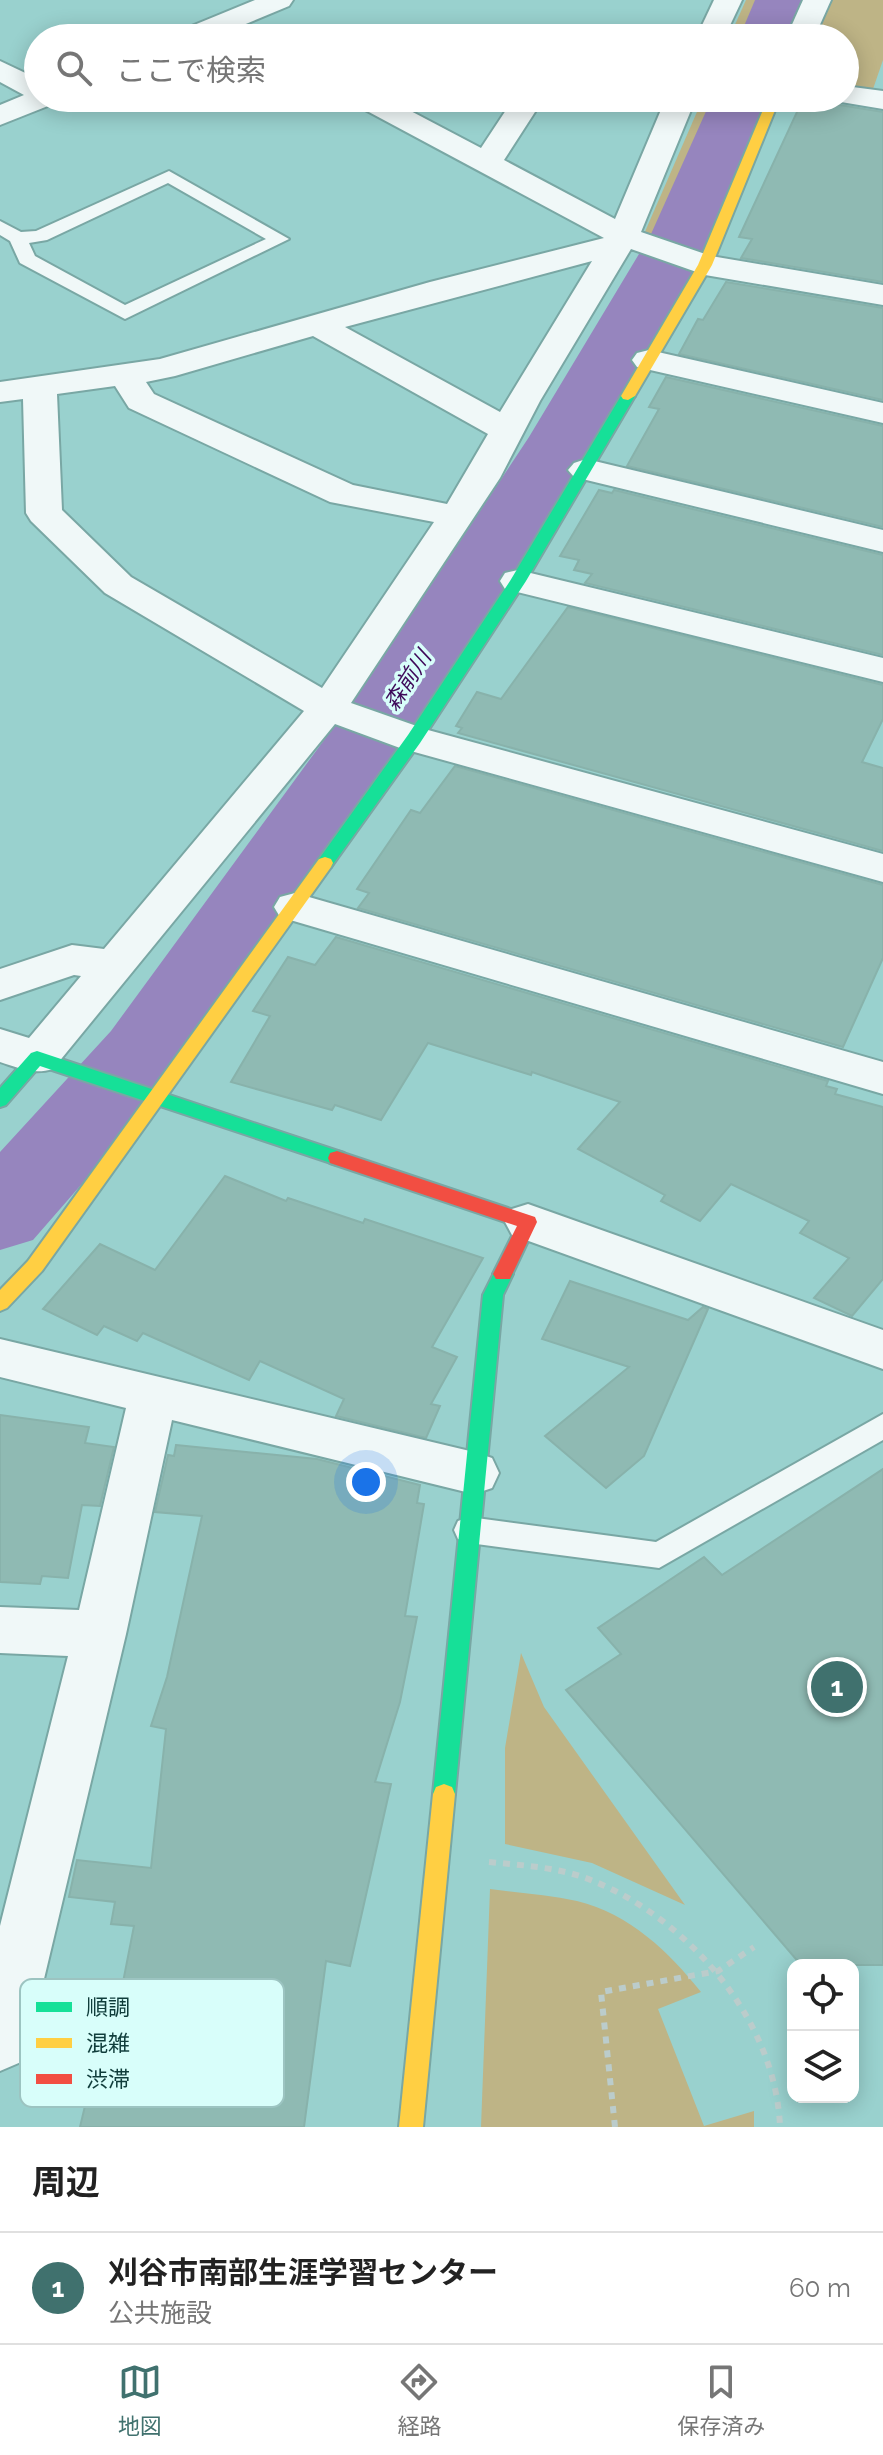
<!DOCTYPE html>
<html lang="ja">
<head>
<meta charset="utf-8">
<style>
  body { margin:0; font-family:Raleway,"Noto Sans JP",sans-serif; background:#f2f2f2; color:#222 }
  .controls { position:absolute; right:24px; bottom:24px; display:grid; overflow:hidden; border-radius:16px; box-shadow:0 4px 20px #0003 }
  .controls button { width:72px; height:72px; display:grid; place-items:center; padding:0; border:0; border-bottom:2px solid #e0e0e0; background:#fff; color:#222; font:40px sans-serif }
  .you { position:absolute; left:366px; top:1482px; width:28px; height:28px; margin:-20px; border:6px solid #fff; border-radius:50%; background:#1a73e8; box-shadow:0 0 0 12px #1a73e833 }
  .badge { display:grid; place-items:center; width:52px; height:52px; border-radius:50%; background:#40716e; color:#fff; font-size:26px; font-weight:700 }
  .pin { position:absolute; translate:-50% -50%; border:4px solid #fff; box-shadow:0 2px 8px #0006 }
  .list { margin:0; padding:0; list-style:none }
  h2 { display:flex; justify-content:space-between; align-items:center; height:104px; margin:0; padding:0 32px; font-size:34px }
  h2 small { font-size:26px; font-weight:400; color:#767676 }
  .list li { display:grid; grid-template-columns:52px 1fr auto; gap:24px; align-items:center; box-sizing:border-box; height:112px; padding:0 32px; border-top:2px solid #e0e0e0 }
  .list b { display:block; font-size:30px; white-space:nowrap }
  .list p { margin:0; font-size:26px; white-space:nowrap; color:#767676 }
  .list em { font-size:26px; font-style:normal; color:#767676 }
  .icon { flex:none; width:44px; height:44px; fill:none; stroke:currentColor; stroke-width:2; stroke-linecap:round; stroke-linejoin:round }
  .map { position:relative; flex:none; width:883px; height:2127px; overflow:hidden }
  .search { position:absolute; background:#fff; box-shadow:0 4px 20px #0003; left:24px; right:24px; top:24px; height:88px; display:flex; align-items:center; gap:20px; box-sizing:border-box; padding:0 28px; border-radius:44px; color:#767676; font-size:30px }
  .sheet { height:216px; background:#fff }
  nav { display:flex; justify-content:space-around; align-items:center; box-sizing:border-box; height:112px; border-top:2px solid #e0e0e0; background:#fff; font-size:22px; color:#767676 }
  nav a { display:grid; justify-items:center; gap:4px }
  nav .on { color:#40716e }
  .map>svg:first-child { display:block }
  .green { fill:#beb486 }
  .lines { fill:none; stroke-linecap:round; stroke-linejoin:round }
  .river { fill:#9685be; fill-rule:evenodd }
  .building { fill:#8fbab3; stroke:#88b2ab; stroke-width:2 }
  .lane-casing { stroke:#79a7a4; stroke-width:4 }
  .street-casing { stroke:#79a7a4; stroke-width:4 }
  .fast-casing { stroke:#79a7a4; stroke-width:4 }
  .slow-casing { stroke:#79a7a4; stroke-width:4 }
  .jam-casing { stroke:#79a7a4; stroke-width:4 }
  .path { stroke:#bbcccb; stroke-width:6; stroke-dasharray:7 7; stroke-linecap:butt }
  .lane { fill:#f0f8f8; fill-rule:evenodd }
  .street { fill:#f0f8f8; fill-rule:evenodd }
  .fast { fill:#16e098; fill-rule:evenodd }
  .slow { fill:#ffcf43; fill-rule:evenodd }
  .jam { fill:#f24e42; fill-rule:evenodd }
  .labels { text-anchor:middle; stroke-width:7; stroke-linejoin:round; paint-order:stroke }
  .water-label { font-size:22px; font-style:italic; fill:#3e0959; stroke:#d8fefa }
  .key { fill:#d8fefa; stroke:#9cc4c1; stroke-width:2 }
  .key-label { font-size:22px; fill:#103d3b }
</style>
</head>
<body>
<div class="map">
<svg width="883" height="2127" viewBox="0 0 883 2127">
  <rect width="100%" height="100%" fill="#99d1ce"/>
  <!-- green -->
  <g class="green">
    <path d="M746 0H771L755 38H729Z"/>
    <path d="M829 0H883V60L873 89H845V38H815Z"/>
    <path d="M703 98H730L670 240 644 234Z"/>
    <path d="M521 1653 544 1707 685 1905 592 1863 505 1844V1748Z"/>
    <path d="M490 1889C519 1893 549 1895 577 1901 630 1914 669 1952 701 1992L658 2009 704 2126 754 2111V2127H481Z"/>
  </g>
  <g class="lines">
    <!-- river -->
    <g class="river">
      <path d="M755 0H813L797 38H739Z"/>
      <path d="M712 98H772L715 234 599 437 435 698 175 1077 33 1240 0 1250V1152L111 1031 368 680 529 437 651 234Z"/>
    </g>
  </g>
  <!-- building -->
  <g class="building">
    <path d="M803 99 883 112V282L741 258 752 239 739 237Z"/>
    <path d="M726 282 883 308V400L679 354 698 319 703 320Z"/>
    <path d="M666 377 883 426V527L627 466 659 409 649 407Z"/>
    <path d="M599 490 612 493 614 490 883 555V655L585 583 592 574 574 570 579 560 560 556Z"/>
    <path d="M568 607 883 685V719L862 762 883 768V851L458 733 462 728 456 726 477 692 501 699Z"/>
    <path d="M455 766 883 885V958L843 1047 358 908 369 893 357 889 411 810 420 813Z"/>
    <path d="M336 937 828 1081 826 1086 837 1089 835 1094 883 1107V1279L852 1316 814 1298 849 1258 800 1233 809 1221 731 1184 700 1221 661 1201 665 1195 578 1149 620 1102 532 1072 531 1075 428 1043 381 1120 335 1105 332 1110 231 1082 270 1016 253 1011 288 957 315 965Z"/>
    <path d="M225 1176 286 1201 288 1198 363 1223 365 1219 483 1258 432 1347 457 1357 431 1404 440 1406 426 1438 336 1416 344 1399 260 1361 249 1380 143 1333 137 1341 104 1326 97 1335 43 1309 100 1244 155 1270Z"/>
    <path d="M570 1281 688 1320 703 1307 708 1309 644 1456 606 1488 545 1436 629 1367 542 1339Z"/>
    <path d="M0 1415 89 1427 85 1443 114 1447 100 1506 82 1505 68 1578 42 1576 40 1584 0 1582Z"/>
    <path d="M176 1445 317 1459 420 1485 417 1503 424 1504 405 1616 417 1617 400 1702 375 1782 391 1784 350 1966 326 1961 304 2127H80L90 2085 27 2078 44 2005 117 2013 134 1926 111 1924 115 1902 69 1897 77 1860 151 1868 166 1729 151 1726 167 1677 202 1516 155 1512 168 1455 174 1456Z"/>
    <path d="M883 1469V1965H801L566 1690 621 1654 598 1628 704 1557 722 1575Z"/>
  </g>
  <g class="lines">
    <!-- lane casing -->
    <g class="lane-casing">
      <g id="lane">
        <path d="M169 171 289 239 125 319 20 263 10 241 0 235V221L21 232 36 231ZM168 183 266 239 125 305 35 256 29 243 47 240Z"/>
        <path d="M883 1414V1440L659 1568 469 1543 458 1539 454 1530 458 1521 469 1517 656 1542Z"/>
      </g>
    </g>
    <!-- street casing -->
    <g class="street-casing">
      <g id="street">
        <path d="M255 0H293L289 6 212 38H173L177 32Z"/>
        <path d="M714 0H742L724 38H696Z"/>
        <path d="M803 0H831L814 38H786Z"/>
        <path d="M0 61 38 79V98H58L53 104 0 125V105L24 95 0 82Z"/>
        <path d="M845 86 883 91V109L835 101 832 98H845Z"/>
        <path d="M349 98H386L481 148 514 98H544L504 160 615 219 666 98H696L641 232 711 256 883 285V305L705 275 631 249 540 401 500 478 351 703 428 730 883 854V882L400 748 335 724 53 1069C33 1075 19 1068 0 1062V1029L29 1038 81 976 74 975 0 1000V969L72 945 104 949 304 711 105 593 31 521 26 513 23 399 0 402V382L160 359 430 282 604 238 354 104ZM592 261 500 412 345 327ZM313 336 488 434 447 504 353 485 154 394 146 382 175 376ZM115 386 129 408 330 502 434 522 322 688 131 577 62 510 57 394Z"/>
        <path d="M649 350 883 403V423L637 367 632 360 637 353Z"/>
        <path d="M586 459 883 530V552L574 477 568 470 574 463Z"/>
        <path d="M518 570 883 658V682L505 589 500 581 505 573Z"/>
        <path d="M295 893 883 1062V1094L280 917 274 907 280 897Z"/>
        <path d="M528 1204 883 1330V1369L512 1235 505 1222 512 1209Z"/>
        <path d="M0 1339 474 1452 492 1458 499 1473 492 1488 474 1494 172 1420 126 1634 29 2042 21 2062 0 2071V1926L68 1656 0 1653V1607L79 1610 126 1408 0 1377Z"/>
      </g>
    </g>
    <!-- fast casing -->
    <g class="fast-casing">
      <g id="fast">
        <path d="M628 392 635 396 526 581 420 743 331 867H319L317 863 319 859 408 735 510 581 621 396Z"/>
        <path d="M37 1051 344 1153 346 1158 344 1163 337 1165 40 1066 6 1105 0 1107V1088L31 1053Z"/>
        <path d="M503 1266 510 1269 513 1274 503 1295 455 1794 452 1801 444 1804 436 1801 433 1794 483 1295 496 1269Z"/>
      </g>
    </g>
    <!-- slow casing -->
    <g class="slow-casing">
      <g id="slow">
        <path d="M768 98H780L712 265 635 396 628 400 623 399 621 396 698 265Z"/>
        <path d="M325 857 331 859 333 863 331 867 42 1271 7 1308 0 1311V1290L28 1261 319 859Z"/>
        <path d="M444 1784 452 1787 455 1794 423 2127H399L433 1794 436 1787Z"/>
      </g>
    </g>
    <!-- jam casing -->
    <g class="jam-casing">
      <path id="jam" d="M337 1151 535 1217 537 1222 510 1279H496L493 1274 517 1226 330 1163 328 1158 330 1153Z"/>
    </g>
    <!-- path -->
    <g class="path">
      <path d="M489 1862C520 1865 551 1867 580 1876 682 1911 776 2017 780 2127"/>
      <path d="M615 2127 601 1992 718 1971 754 1947"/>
    </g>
    <!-- lane -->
    <use href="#lane" class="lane"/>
    <!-- street -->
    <use href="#street" class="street"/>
    <!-- fast -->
    <use href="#fast" class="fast"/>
    <!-- slow -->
    <use href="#slow" class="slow"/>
    <!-- jam -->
    <use href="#jam" class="jam"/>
  </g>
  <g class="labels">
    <!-- water labels -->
    <g class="water-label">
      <text transform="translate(407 680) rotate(-57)" y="8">森前川</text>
    </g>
  </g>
  <!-- legend -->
  <rect x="20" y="1979" width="264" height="128" rx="12" class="key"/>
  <rect x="36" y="2002" width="36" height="10" fill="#16e098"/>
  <rect x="36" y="2038" width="36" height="10" fill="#ffcf43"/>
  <rect x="36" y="2074" width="36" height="10" fill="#f24e42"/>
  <g class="key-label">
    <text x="86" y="2015">順調</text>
    <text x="86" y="2051">混雑</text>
    <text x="86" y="2087">渋滞</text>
  </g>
</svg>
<div class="controls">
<button><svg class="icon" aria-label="locate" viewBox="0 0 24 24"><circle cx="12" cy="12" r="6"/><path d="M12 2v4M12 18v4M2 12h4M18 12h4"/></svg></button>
<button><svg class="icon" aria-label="layers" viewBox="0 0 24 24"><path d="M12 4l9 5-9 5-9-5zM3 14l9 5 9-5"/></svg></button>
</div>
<div class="you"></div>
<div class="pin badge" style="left:837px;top:1687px">1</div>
<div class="search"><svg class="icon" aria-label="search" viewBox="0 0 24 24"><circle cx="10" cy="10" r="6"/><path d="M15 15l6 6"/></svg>ここで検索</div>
</div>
<section class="sheet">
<h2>周辺<small></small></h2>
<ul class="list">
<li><span class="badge">1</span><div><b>刈谷市南部生涯学習センター</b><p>公共施設</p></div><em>60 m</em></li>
</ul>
</section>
<nav>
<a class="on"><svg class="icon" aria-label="map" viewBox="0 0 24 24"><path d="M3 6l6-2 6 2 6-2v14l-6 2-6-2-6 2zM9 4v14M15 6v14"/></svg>地図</a>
<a><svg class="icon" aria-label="directions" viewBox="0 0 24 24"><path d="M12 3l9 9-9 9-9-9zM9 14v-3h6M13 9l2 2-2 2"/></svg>経路</a>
<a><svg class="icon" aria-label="saved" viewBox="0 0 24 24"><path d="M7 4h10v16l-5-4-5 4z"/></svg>保存済み</a>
</nav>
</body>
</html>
